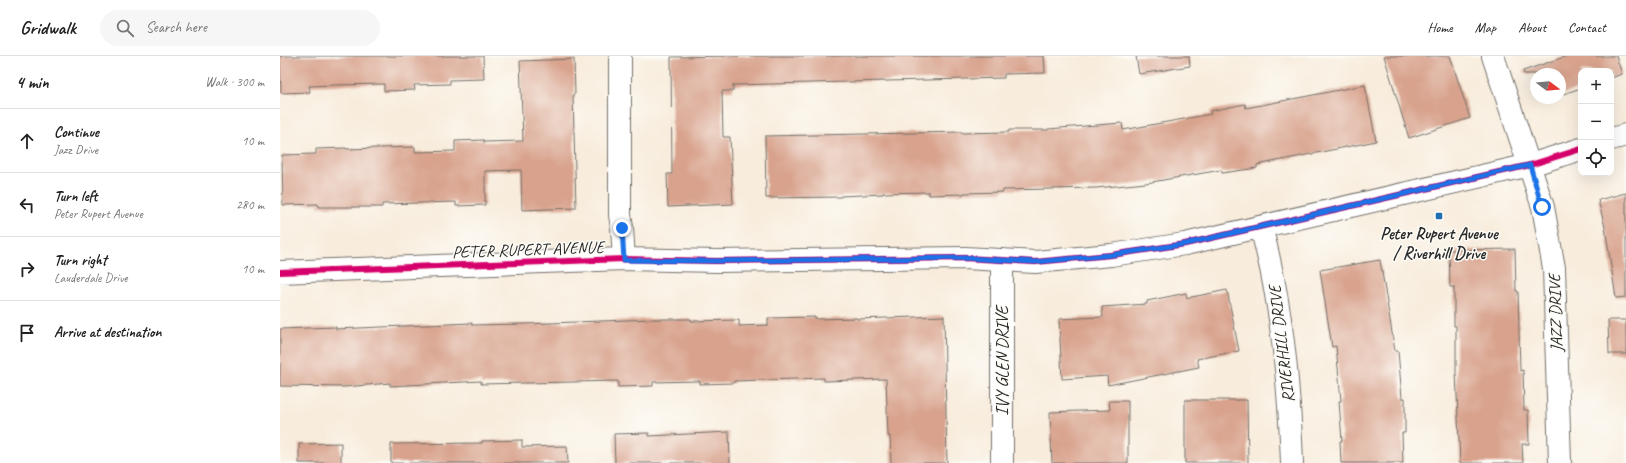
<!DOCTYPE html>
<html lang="en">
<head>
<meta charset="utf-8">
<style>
  body { margin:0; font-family:Caveat,sans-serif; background:#f6f6f6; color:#222 }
  .controls { position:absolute; right:12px; top:12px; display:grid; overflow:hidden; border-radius:8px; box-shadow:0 4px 16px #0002 }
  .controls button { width:36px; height:36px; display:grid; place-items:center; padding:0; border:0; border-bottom:1px solid #e0e0e0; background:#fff; color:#222; font:20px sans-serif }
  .compass { position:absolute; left:1250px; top:12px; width:36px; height:36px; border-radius:50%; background:#fff; box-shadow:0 4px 16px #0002; rotate:106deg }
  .stop { position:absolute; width:12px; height:12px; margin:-9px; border:3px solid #1a73e8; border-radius:50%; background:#fff }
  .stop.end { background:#1a73e8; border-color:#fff; box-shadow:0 1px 4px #0008 }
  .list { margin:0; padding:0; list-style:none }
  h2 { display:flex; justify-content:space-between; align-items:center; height:52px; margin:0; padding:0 16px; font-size:17px }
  h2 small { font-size:13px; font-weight:400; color:#767676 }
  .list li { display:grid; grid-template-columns:26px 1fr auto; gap:12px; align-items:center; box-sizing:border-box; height:64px; padding:0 16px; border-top:1px solid #e0e0e0 }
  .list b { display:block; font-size:15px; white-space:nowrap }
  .list p { margin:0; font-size:13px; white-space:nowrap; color:#767676 }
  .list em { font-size:13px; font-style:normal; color:#767676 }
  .icon { flex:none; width:22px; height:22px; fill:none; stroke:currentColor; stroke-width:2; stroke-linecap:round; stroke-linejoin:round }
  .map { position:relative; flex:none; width:1346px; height:407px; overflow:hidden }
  header { display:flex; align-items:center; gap:24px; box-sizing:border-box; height:56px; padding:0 20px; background:#fff; border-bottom:1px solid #e0e0e0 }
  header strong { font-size:19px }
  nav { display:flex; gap:22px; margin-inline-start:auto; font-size:14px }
  .search { width:280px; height:36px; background:#f6f6f6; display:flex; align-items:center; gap:10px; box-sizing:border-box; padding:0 14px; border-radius:22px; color:#767676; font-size:15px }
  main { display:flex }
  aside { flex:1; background:#fff }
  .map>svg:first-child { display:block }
  .building { fill:#d8a28c }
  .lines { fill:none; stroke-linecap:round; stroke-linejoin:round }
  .minor-casing { stroke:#736f69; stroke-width:24 }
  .tertiary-casing { stroke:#736f69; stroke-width:24 }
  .minor { stroke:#fff; stroke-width:22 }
  .tertiary { stroke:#fff; stroke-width:22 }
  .cycleway-casing { stroke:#fdfcf7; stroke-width:8 }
  .cycleway { stroke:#d6006c; stroke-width:6 }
  .route { stroke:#1a73e8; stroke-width:5 }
  .poi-dot { fill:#1f6fb2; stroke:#fdfcf7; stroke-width:1.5 }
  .labels { text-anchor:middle; stroke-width:3; stroke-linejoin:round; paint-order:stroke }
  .poi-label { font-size:17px; font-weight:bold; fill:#2b2b2b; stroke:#fdfcf7 }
  .street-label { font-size:17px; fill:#2b2b2b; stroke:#fdfcf7 }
</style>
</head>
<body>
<header>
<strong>Gridwalk</strong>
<div class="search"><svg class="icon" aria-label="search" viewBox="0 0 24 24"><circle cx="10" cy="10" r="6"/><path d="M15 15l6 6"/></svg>Search here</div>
<nav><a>Home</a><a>Map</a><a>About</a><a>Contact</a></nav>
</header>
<main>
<aside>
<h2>4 min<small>Walk · 300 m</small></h2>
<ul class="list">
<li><svg class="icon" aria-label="ahead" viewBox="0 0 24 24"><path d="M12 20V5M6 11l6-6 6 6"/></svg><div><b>Continue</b><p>Jazz Drive</p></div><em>10 m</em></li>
<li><svg class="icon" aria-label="left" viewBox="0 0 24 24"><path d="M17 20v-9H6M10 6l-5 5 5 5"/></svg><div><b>Turn left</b><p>Peter Rupert Avenue</p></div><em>280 m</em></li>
<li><svg class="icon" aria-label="right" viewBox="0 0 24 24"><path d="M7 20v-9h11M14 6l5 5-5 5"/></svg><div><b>Turn right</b><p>Lauderdale Drive</p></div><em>10 m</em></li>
<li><svg class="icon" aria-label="arrive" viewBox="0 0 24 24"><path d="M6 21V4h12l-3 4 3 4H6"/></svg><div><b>Arrive at destination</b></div></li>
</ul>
</aside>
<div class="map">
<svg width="1346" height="407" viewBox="0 0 1346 407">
  <rect width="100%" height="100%" fill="#fdfcf7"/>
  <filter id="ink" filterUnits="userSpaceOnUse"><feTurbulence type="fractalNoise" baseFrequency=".025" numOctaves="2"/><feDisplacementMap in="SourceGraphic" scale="8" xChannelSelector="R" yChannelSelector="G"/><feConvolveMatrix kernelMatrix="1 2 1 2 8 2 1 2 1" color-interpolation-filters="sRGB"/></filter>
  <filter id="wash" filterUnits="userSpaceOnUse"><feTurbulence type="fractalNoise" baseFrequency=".012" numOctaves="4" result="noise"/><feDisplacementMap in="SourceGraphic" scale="16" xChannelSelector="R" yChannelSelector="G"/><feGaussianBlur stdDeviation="0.9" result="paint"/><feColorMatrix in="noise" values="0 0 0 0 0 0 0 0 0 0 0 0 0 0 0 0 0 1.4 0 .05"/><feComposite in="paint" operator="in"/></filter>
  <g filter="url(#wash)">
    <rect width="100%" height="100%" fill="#f8ecdc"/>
    <g id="blocks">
      <!-- building -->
      <g class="building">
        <path d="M0 0H203L204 23 170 24V28L134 29 135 34 104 35V28L53 29 29 30 30 36 1 37Z"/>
        <path d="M455 0H764L765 17 724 18V22L453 29V35H442L443 81H450L453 148 388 151 387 118H392L391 1Z"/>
        <path d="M856 0H909L910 10 859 18Z"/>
        <path d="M1104 0H1170L1190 62 1129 82Z"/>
        <path d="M1287 0H1336L1342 18 1331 22V15H1301V32L1280 39V18H1244L1243 15Z"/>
        <path d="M294 3 295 38H293L296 152 242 154 241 114 205 115V149L176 150V146L102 148V151H38V148L3 149 2 99 36 98V93L66 92V93L135 91V96L175 95V85L204 84V86L243 85 240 5Z"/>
        <path d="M1085 29 1096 85 977 109V112L942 117 941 114 866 127 816 132 723 134V136L684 137V138L649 139V136L603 137V138L561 140V141L486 142 485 80 682 76V77L729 76V74H768V73L842 67 843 74 931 58 930 55 965 48 966 52Z"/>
        <path d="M1346 137V241L1336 242 1325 171 1318 144Z"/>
        <path d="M1235 193 1236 235H1238L1240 315 1243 314 1244 354H1248L1249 388H1242L1243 407H1180L1176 316V270H1174V231H1170L1169 194Z"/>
        <path d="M1100 204 1115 295H1118L1122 342H1125V377H1122L1123 407H1061L1060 385H1062L1059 345H1061L1056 290 1052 291 1040 214Z"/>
        <path d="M947 234 959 295 917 303 919 311 828 329 827 320 782 323 779 263 823 261 822 251 867 248V245L906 237 907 242Z"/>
        <path d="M664 260 667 407H611L610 380H608L606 323 544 325V322L454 325V327L420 328V325L373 326V330L338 331V325L201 328V325L110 330V327L64 331 0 330V273L56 271V273L192 267V269L245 268 372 263H411V265L459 264V270L488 269V262L536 261V263L577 262V263Z"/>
        <path d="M1328 264H1346V298H1329Z"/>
        <path d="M905 344H967L968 407H905Z"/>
        <path d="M829 345H848V407H772L770 356 830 354Z"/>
        <path d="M449 376 450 407H335L334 378 369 377V380Z"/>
        <path d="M242 384V391L287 390 288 407H111V388L202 387V385Z"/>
        <path d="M61 387V407H19V388Z"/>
      </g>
    </g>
  </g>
  <g filter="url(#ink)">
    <use href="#blocks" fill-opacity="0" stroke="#736f69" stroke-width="1"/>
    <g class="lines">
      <!-- minor casing -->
      <g class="minor-casing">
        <g id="minor">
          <path d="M340 0V159L342 172 344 203"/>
          <path d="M1213 0 1263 151 1274 212 1280 407"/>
          <path d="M981 171C1002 247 1009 328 1012 407"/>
          <path d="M722 204V407"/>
        </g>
      </g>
      <!-- tertiary casing -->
      <g class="tertiary-casing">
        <g id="tertiary">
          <path d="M1331 83 1346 79"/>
          <path d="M0 216 344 203 437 205 685 202 755 206 831 199 905 188 1250 109 1301 93"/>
        </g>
      </g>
      <!-- minor -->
      <use href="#minor" class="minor"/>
      <!-- tertiary -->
      <use href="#tertiary" class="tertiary"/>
      <!-- cycleway casing -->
      <g class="cycleway-casing">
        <path id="cycleway" d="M0 216 344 203 437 205 685 202 755 206 831 199 905 188 1250 109 1301 93"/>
      </g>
      <!-- cycleway -->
      <use href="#cycleway" class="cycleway"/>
    </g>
  </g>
  <g class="lines" filter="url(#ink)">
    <!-- route -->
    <path class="route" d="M342 172 344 204 437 205 685 202 755 206 831 199 905 188 1250 109 1262 151"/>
  </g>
  <!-- markers -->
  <rect class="poi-dot" x="1155" y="156" width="8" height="8" rx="2"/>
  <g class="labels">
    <!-- poi labels -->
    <g class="poi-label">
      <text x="1159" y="183">Peter Rupert Avenue<tspan x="1159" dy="20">/ Riverhill Drive</tspan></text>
    </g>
    <!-- street labels -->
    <g class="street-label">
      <text transform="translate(248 193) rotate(-2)" y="6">PETER RUPERT AVENUE</text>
      <text transform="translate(1275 257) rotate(-92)" y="6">JAZZ DRIVE</text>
      <text transform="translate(1001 288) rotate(-97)" y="6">RIVERHILL DRIVE</text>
      <text transform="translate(722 305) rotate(-90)" y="6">IVY GLEN DRIVE</text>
    </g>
  </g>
</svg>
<div class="controls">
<button>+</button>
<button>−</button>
<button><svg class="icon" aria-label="locate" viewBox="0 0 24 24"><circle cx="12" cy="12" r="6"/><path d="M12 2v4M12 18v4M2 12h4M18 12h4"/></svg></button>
</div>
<svg class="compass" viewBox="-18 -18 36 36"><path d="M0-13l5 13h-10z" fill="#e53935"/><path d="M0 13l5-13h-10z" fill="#767676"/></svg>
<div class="stop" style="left:1262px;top:151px"></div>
<div class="stop end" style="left:342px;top:172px"></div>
</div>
</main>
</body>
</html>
